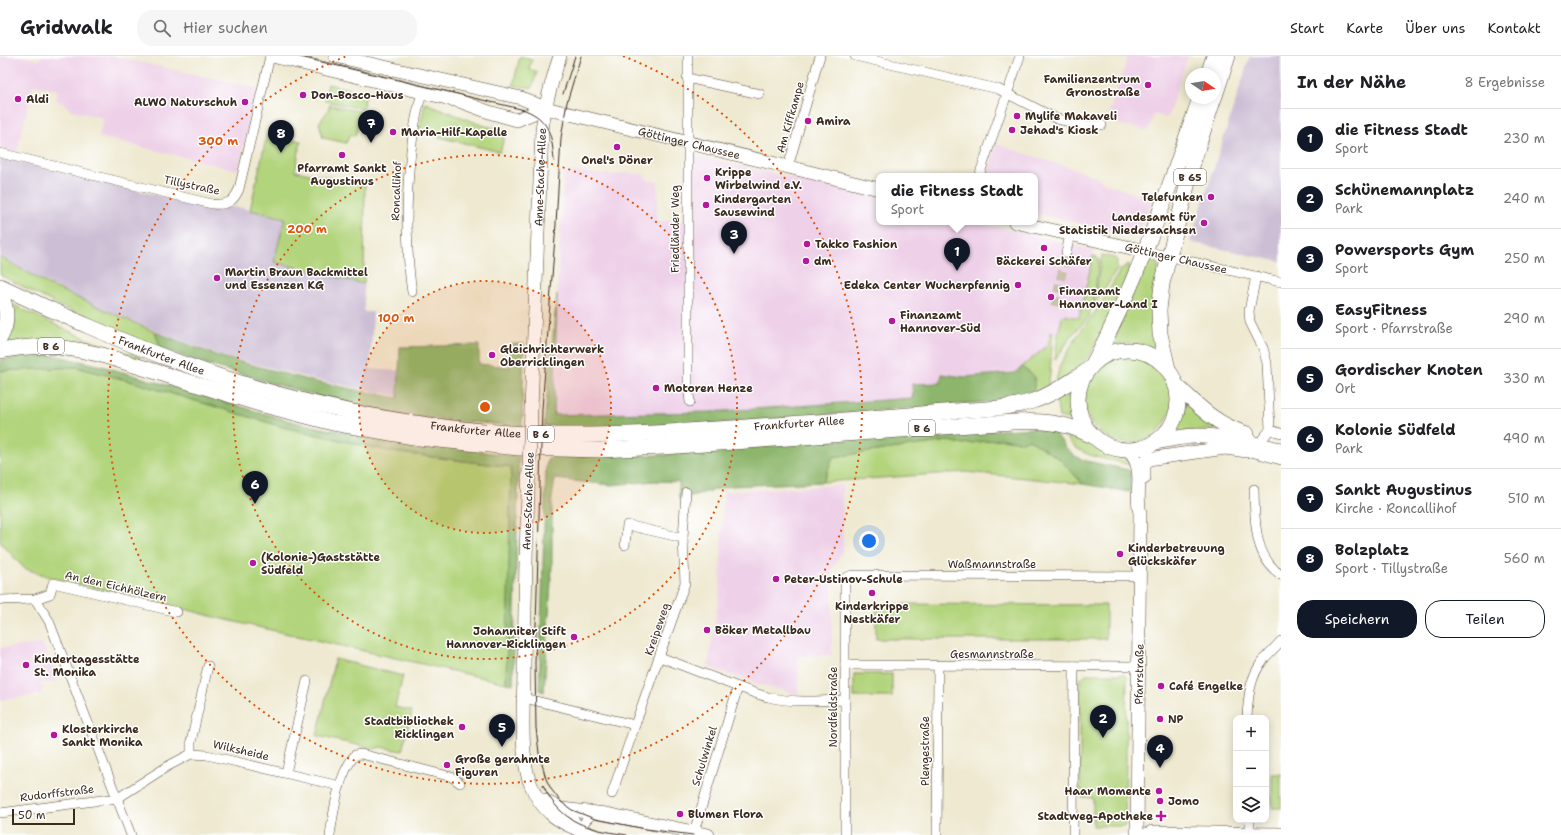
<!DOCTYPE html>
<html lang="de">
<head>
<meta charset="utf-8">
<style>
  body { margin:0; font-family:"Shantell Sans",sans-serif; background:#f6f6f6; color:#202124 }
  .controls { position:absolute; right:12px; bottom:12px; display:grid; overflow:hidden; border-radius:8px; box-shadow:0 2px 10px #0003 }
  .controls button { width:36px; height:36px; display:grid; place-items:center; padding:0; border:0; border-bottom:1px solid #e0e0e0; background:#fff; color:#202124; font:20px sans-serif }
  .compass { position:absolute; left:1185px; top:12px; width:36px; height:36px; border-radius:50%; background:#fff; box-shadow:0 2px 10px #0003; rotate:102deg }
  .scale { position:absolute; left:12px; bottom:10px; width:63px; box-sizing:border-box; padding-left:4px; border:2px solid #3b2a1e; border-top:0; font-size:11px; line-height:14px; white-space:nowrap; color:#3b2a1e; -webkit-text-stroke:3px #fff; paint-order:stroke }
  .you { position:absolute; left:869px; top:485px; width:14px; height:14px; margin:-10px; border:3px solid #fff; border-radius:50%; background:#1a73e8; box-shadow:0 0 0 6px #1a73e833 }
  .badge { display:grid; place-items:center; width:26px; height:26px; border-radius:50%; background:#111827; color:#fff; font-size:13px; font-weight:700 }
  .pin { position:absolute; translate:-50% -33px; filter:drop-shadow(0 1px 2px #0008) }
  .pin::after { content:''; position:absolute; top:21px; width:14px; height:12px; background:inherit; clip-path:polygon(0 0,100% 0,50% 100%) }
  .popup { position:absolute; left:876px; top:117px; width:162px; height:52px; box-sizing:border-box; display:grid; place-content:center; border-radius:8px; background:#fff; filter:drop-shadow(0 1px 3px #0005); font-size:13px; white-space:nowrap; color:#757577 }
  .popup b { font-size:15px; color:#202124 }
  .popup::after { content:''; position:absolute; left:50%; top:100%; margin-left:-8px; border:8px solid transparent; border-top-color:#fff }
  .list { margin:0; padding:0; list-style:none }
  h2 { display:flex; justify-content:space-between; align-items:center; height:52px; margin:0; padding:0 16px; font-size:17px }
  h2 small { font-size:13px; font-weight:400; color:#757577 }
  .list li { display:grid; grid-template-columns:26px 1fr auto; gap:12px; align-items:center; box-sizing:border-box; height:60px; padding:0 16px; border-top:1px solid #e0e0e0 }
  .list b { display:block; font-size:15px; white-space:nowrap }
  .list p { margin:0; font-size:13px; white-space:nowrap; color:#757577 }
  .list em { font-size:13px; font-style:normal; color:#757577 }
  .actions { display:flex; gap:8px; padding:12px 16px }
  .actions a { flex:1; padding:9px 0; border:1px solid #111827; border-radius:16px; text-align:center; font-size:14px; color:#111827 }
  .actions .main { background:#111827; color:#fff }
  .icon { flex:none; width:22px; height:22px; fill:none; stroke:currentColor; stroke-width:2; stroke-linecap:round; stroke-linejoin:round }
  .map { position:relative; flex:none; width:1281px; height:779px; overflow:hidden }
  header { display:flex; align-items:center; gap:24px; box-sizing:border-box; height:56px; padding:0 20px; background:#fff; border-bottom:1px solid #e0e0e0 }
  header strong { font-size:19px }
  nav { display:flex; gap:22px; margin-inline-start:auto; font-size:14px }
  .search { width:280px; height:36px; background:#f6f6f6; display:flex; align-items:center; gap:10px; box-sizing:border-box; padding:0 14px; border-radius:16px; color:#757577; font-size:15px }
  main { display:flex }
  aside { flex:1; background:#fff }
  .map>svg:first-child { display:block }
  .built { fill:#eed0e8 }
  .industrial { fill:#ccbed4 }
  .green { fill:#b2d47c; stroke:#767f4d }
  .forest { fill:#8db66c; stroke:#647045 }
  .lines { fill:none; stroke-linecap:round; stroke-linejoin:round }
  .street-tunnel { stroke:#cac3ac; stroke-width:9; stroke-dasharray:9 4.5; stroke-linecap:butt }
  .street-casing { stroke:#564739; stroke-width:10 }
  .secondary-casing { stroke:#564739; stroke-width:14 }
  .primary-casing { stroke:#564739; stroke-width:16 }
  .street { stroke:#fff; stroke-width:9 }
  .secondary { stroke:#fff; stroke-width:13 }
  .primary { stroke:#fff; stroke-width:15 }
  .tram { stroke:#3b2a1e; stroke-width:1 }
  .secondary-bridge-casing { stroke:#564739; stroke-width:14; stroke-linecap:butt }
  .secondary-bridge { stroke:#fff; stroke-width:13 }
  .ring { fill:none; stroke:#df570d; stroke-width:2; stroke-dasharray:2 4 }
  .poi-dot { fill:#b5179e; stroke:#fff; stroke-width:1.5 }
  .labels { text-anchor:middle; stroke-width:3; stroke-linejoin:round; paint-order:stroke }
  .shield { fill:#fff; stroke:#766a62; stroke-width:1 }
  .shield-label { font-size:10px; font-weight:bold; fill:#3b2a1e }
  .poi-label { font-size:11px; font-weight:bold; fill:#3b2a1e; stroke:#fff; text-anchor:start }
  .street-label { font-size:11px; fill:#3b2a1e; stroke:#fff }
  .centre { fill:#df570d; stroke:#fff; stroke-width:2 }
  .ring-label { font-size:12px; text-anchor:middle; font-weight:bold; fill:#df570d; stroke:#fff; stroke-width:3; stroke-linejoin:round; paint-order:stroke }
</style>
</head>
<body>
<header>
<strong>Gridwalk</strong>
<div class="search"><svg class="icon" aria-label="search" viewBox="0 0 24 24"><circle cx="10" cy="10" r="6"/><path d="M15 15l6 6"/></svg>Hier suchen</div>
<nav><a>Start</a><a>Karte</a><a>Über uns</a><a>Kontakt</a></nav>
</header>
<main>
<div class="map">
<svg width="1281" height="779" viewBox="0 0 1281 779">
  <rect width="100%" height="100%" fill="#fff"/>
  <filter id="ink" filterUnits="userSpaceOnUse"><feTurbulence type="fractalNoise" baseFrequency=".025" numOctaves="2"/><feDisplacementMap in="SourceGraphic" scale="8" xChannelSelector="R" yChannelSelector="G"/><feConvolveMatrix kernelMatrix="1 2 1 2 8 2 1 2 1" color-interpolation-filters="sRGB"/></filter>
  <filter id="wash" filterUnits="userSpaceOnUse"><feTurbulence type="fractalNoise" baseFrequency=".012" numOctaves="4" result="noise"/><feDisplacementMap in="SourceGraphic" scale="16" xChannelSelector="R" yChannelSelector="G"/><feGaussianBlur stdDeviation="0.9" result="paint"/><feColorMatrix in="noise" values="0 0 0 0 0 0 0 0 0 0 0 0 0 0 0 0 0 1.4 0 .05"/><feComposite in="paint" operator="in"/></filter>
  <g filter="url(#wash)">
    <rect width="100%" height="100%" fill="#eee9d0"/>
    <!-- built -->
    <g class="built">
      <path d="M0 0H20L40 4 41 0H112L257 32 238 114 99 81 103 62 71 54 65 49 56 44 58 34 33 29 17 96 0 92Z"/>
      <path d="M1128 0H1188L1167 62 1154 58 1148 75 1106 65Z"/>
      <path d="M996 88 1095 120 1105 127 1152 144 1143 166 1137 177 1127 178 1035 157V120H987Z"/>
      <path d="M689 98 879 142V166H977L1094 194 1079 262 1064 259 1058 277 1051 275 1048 289 1015 317 964 321 942 318 941 327 913 328V342L741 355 553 359 555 274 564 115 614 119 625 117 643 118 649 125H658L657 165H689Z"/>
      <path d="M842 429 843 494 832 513V599L799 600 798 638 760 629 708 611 720 534 723 436Z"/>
      <path d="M43 588 58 626 41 627 42 638 0 644V592Z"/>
    </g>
    <!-- industrial -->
    <g class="industrial">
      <path d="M1250 0H1281V206L1190 186Z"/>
      <path d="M0 101 218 154 230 151 243 152 285 162 274 205 364 228V256H373L370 313 398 315V340L317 324 219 299 158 276 82 244 40 223 5 203 0 200Z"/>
    </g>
    <!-- green -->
    <g class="green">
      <path d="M520 0 532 3 529 13 537 16 532 32 513 29Z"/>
      <path d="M328 28 366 37 363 53 325 45Z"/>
      <path d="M425 47 485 70 506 75 500 96 419 76Z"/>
      <path d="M330 49 362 56 355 80 350 79 346 87 323 82 319 67 327 56Z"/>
      <path d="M267 78 301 85 295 115 365 129 364 228 274 206 285 162 250 154Z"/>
      <path d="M1102 199 1115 202 1118 206 1116 209 1118 212 1093 252Z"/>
      <path d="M1093 200 1097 201 1099 205 1093 247 1089 261 1074 277 1055 304 1058 277 1063 259 1079 262Z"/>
      <path d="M0 201 51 230 155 276 161 293 58 249 0 219Z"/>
      <path d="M1149 205 1158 207 1159 292 1156 295C1141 286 1126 286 1109 290L1144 212Z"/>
      <path d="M1129 208V217C1117 243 1104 279 1087 302 1078 313 1067 322 1055 330L1060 309 1068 295 1077 280 1099 251 1121 213Z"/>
      <path d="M11 248C53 267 95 290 140 300V304L1 291 8 278 14 276 15 262 10 258Z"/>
      <path d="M1051 275 1053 276 1050 317 1048 331 1033 339 1035 321 1022 311 1048 289Z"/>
      <circle cx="1128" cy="343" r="44"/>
      <path d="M76 311 126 324 283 371 392 396 512 411 506 627 218 562 163 547 52 522 24 512 0 486V315Z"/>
      <path d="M1072 333 1071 350 1076 365 1059 361 1056 343Z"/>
      <path d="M1186 347 1216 373 1173 377 1185 355Z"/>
      <path d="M1064 377 1074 379 1104 395 1129 404 1132 410C1108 401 1077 404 1064 377Z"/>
      <path d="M1002 383 1023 386 1028 383 1061 404 1083 428 966 416 823 426 833 401 948 385 963 388Z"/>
      <path d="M876 548 1106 549V583H876Z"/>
      <path d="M335 603 403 620 395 651 412 655 402 695 380 691 375 693 317 680Z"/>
      <rect x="854" y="618" width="38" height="23"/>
      <path d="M1086 618H1124L1127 621 1125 770H1093V742L1080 741V623Z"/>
      <rect x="1272" y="718" width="9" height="34"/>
    </g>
    <!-- forest -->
    <g class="forest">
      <path d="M557 238 554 359 710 356 913 342 912 328 941 327 942 318 964 321 1015 317 1022 311 1035 321 1033 339 1024 343 725 367 599 372 544 370Z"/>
      <path d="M155 276 218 300 316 326 398 342 400 291 479 289V308L510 311 511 288H524L522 371 515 370 425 362 348 349 213 310 161 293Z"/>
      <path d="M34 299 58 300 102 310 290 365 331 374 506 399 519 400 513 628 506 627 511 411 392 396 283 371 126 324 76 311 0 315V304L21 300Z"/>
      <path d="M1035 372 1050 375 1057 379 1066 392 1075 400 1086 405 1129 414 1131 417 1130 436 1083 428 1061 404 1029 383 1023 386 1002 383 963 388 948 385 833 401 823 426 730 430 679 443V426L655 425 611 429 555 423 552 442V510L544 636 539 634 546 411 548 402 555 400 664 399 824 385Z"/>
    </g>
  </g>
  <g filter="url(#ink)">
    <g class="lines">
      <!-- street-tunnel -->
      <path class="street-tunnel" d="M1055 250 1066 197"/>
      <!-- street casing -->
      <g class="street-casing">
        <g id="street">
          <path d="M688 0V329L690 346"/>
          <path d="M855 0 998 33 1057 63 1084 69H1102"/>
          <path d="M816 13 820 0"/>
          <path d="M687 22 760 38"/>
          <path d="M0 97 212 148C227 149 233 147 239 133L270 0"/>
          <path d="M788 111 815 17"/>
          <path d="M979 120 1020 0"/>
          <path d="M1145 195 1281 226"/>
          <path d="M1066 197 1070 179"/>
          <path d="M1256 220 1249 255 1250 266 1263 292 1267 307 1270 374"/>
          <path d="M412 236C408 212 408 192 407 169 407 123 410 80 422 36"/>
          <path d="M1270 374 1281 377"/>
          <path d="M1263 382 1270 374"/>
          <path d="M1247 395 1281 404"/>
          <path d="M1254 433C1255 463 1253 500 1281 519"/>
          <path d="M625 489 627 469 683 482"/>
          <path d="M35 543 49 565 131 779"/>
          <path d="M0 544 35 543 50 538 53 527 177 556"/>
          <path d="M660 601 738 631"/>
          <path d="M845 609 1139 610"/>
          <path d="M524 642 635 669 685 527 683 482 686 436"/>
          <path d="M1247 662C1248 641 1250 620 1264 603 1269 597 1276 591 1281 585"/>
          <path d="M191 698V686L208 610"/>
          <path d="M286 717 307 625"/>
          <path d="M612 738 635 669"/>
          <path d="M564 753 576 766 581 774"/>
          <path d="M0 757 118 742 168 710 191 698 207 699 340 730"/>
          <path d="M1250 764V777"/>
          <path d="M694 776 738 631C748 634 758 639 768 641 793 647 820 645 845 644"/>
          <path d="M330 779C334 754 338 719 355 699L361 698 452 721 460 727"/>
          <path d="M579 779C583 768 585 762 596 757"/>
          <path d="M845 779V522L852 519 1140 520"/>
          <path d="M937 779 938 610"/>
          <path d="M1073 779 1074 610"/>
        </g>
      </g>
      <!-- secondary casing -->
      <g class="secondary-casing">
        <g id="secondary">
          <path d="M272 0 422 36 459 45 489 56 517 64 545 52"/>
          <path id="s1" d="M335 0 521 42 545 52 879 133"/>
          <path d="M1015 166 1145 195"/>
          <path id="s2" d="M531 353 542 74C545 48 552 24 560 0"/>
          <path d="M1128 394C1147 413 1134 434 1140 457L1137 779"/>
          <path d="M529 411C526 478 525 545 524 612 524 643 519 702 531 729 535 739 542 750 550 757 559 766 580 775 593 779"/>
          <path d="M1144 422V410L1148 403 1225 392 1247 395 1254 388"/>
          <path d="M543 744 561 753 606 758 708 779"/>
          <path d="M1146 779 1152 776 1281 778"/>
        </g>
      </g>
      <!-- primary casing -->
      <g class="primary-casing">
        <g id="primary">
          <path d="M1208 18 1214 0"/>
          <path d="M1215 40 1228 0"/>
          <path id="s3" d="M0 230C60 258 119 285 181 307 301 351 428 376 556 379 647 380 740 371 831 365 872 362 913 359 955 355 980 353 1008 353 1033 345 1052 339 1069 326 1087 315"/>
          <path d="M0 237C8 252 8 268 0 282"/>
          <circle cx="1128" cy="344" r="50"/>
          <path d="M0 295C40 287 63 290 102 299L260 348 333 367 419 382 519 392 599 394 663 391 1013 366C1031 365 1049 365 1067 370 1076 372 1085 377 1093 380"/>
          <path d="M1094 306C1139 222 1169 132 1200 42"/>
          <path d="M1168 313 1160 278 1159 254 1162 228 1194 103 1214 42"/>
          <path d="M1175 328C1198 350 1216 369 1247 378"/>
          <path d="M1155 386C1168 384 1182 380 1195 380 1224 379 1253 388 1281 394"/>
        </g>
      </g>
      <!-- street -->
      <use href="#street" class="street"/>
      <!-- secondary -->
      <use href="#secondary" class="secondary"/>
      <!-- primary -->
      <use href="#primary" class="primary"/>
      <!-- tram -->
      <g class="tram">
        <path d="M296 0 525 54C550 64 552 80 554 105"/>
        <path d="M581 0 567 46 561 82 556 168 542 353 535 607 536 672 539 697 546 723 551 733 561 746 572 754 595 763 646 773 693 779"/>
        <path d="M563 38 575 0"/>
        <path d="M543 729C561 768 588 773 627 779"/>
      </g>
      <!-- secondary-bridge casing -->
      <g class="secondary-bridge-casing">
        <path id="secondary-bridge" d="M529 411 531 353"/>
      </g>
      <!-- secondary-bridge -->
      <use href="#secondary-bridge" class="secondary-bridge"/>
    </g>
  </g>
  <!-- distance rings -->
  <circle cx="485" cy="351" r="126" fill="#df570d" fill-opacity=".12"/>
  <g class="ring">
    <circle cx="485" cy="351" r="126"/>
    <circle cx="485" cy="351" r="252"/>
    <path d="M623 0A377 377 0 1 1 347 0"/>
  </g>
  <!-- markers -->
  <g class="poi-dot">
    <circle cx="1148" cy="29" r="4"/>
    <circle cx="303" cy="39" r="4"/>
    <circle cx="18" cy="43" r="4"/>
    <circle cx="245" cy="46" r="4"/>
    <circle cx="1017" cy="60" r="4"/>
    <circle cx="808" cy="65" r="4"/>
    <circle cx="1012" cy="74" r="4"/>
    <circle cx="393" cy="76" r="4"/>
    <circle cx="617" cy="91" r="4"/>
    <circle cx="342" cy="99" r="4"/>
    <circle cx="707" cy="122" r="4"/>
    <circle cx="1211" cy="141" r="4"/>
    <circle cx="706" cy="149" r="4"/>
    <circle cx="1204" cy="167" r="4"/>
    <circle cx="807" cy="188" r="4"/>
    <circle cx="1044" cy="192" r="4"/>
    <circle cx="806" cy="205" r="4"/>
    <circle cx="217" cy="222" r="4"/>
    <circle cx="1018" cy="229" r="4"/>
    <circle cx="1051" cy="241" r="4"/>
    <circle cx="892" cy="265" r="4"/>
    <circle cx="492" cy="299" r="4"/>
    <circle cx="656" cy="332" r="4"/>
    <circle cx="1120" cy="498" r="4"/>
    <circle cx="253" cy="507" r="4"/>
    <circle cx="776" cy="523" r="4"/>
    <circle cx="872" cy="537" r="4"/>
    <circle cx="707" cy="574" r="4"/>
    <circle cx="574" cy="581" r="4"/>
    <circle cx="26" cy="609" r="4"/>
    <circle cx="1161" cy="630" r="4"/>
    <circle cx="1160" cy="663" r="4"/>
    <circle cx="462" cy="671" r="4"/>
    <circle cx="54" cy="679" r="4"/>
    <circle cx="447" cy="709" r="4"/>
    <circle cx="1159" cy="735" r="4"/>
    <circle cx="1160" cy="745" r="4"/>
    <circle cx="680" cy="758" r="4"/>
    <path d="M1159 754h4v4h4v4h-4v4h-4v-4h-4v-4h4z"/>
  </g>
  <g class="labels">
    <!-- shield labels -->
    <g class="shield">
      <rect x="1174" y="113" width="32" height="16" rx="3"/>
      <rect x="38" y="282" width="26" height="16" rx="3"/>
      <rect x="909" y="364" width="26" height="16" rx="3"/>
      <rect x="528" y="370" width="26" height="16" rx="3"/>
    </g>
    <g class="shield-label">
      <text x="1190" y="125">B 65</text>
      <text x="51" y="294">B 6</text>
      <text x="922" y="376">B 6</text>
      <text x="541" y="382">B 6</text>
    </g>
    <!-- poi labels -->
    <g class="poi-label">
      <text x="1140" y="27" text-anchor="end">Familienzentrum<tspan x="1140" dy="13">Gronostraße</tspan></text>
      <text x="311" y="43">Don-Bosco-Haus</text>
      <text x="26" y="47">Aldi</text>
      <text x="237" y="50" text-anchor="end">ALWO Naturschuh</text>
      <text x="1025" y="64">Mylife Makaveli</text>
      <text x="816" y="69">Amira</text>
      <text x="1020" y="78">Jehad's Kiosk</text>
      <text x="401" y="80">Maria-Hilf-Kapelle</text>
      <text x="617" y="108" text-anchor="middle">Onel's Döner</text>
      <text x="342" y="116" text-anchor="middle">Pfarramt Sankt<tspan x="342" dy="13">Augustinus</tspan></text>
      <text x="715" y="120">Krippe<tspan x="715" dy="13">Wirbelwind e.V.</tspan></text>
      <text x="1203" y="145" text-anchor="end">Telefunken</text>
      <text x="714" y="147">Kindergarten<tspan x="714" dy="13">Sausewind</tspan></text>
      <text x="1196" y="165" text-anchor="end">Landesamt für<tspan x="1196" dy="13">Statistik Niedersachsen</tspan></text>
      <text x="815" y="192">Takko Fashion</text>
      <text x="814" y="209">dm</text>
      <text x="1044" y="209" text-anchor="middle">Bäckerei Schäfer</text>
      <text x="225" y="220">Martin Braun Backmittel<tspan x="225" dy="13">und Essenzen KG</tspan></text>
      <text x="1010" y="233" text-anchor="end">Edeka Center Wucherpfennig</text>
      <text x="1059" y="239">Finanzamt<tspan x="1059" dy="13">Hannover-Land I</tspan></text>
      <text x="900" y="263">Finanzamt<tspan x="900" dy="13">Hannover-Süd</tspan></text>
      <text x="500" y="297">Gleichrichterwerk<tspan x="500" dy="13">Oberricklingen</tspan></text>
      <text x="664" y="336">Motoren Henze</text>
      <text x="1128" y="496">Kinderbetreuung<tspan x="1128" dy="13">Glückskäfer</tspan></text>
      <text x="261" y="505">(Kolonie-)Gaststätte<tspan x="261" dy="13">Südfeld</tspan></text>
      <text x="784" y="527">Peter-Ustinov-Schule</text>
      <text x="872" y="554" text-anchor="middle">Kinderkrippe<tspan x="872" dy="13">Nestkäfer</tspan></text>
      <text x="715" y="578">Böker Metallbau</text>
      <text x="566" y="579" text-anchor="end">Johanniter Stift<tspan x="566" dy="13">Hannover-Ricklingen</tspan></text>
      <text x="34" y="607">Kindertagesstätte<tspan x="34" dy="13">St. Monika</tspan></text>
      <text x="1169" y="634">Café Engelke</text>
      <text x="1168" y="667">NP</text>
      <text x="454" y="669" text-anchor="end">Stadtbibliothek<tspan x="454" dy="13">Ricklingen</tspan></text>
      <text x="62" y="677">Klosterkirche<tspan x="62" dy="13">Sankt Monika</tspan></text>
      <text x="455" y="707">Große gerahmte<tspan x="455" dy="13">Figuren</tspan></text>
      <text x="1151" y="739" text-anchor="end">Haar Momente</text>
      <text x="1168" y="749">Jomo</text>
      <text x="688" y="762">Blumen Flora</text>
      <text x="1153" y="764" text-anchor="end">Stadtweg-Apotheke</text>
    </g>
    <!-- street labels -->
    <g class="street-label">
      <text transform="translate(790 61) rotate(-74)" y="4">Am Kiffkampe</text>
      <text dy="4" stroke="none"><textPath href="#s1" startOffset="365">Göttinger Chaussee</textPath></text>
      <text dy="4" stroke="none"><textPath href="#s2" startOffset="232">Anne-Stache-Allee</textPath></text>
      <text transform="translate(192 129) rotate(12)" y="4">Tillystraße</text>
      <text transform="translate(396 135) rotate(-88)" y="4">Roncallihof</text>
      <text transform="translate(675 173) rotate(-90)" y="4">Friedländer Weg</text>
      <text transform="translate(1176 202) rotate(13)" y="4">Göttinger Chaussee</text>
      <text dy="4" stroke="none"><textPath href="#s3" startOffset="176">Frankfurter Allee</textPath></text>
      <text dy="4" stroke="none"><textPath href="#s3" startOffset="824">Frankfurter Allee</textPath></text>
      <text dy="4" stroke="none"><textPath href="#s3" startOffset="500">Frankfurter Allee</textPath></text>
      <text transform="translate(528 445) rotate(-88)" y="4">Anne-Stache-Allee</text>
      <text x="992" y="512">Waßmannstraße</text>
      <text transform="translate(116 530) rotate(13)" y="4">An den Eichhölzern</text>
      <text transform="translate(657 573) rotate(-71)" y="4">Kreipeweg</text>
      <text x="992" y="602">Gesmannstraße</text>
      <text transform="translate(1139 618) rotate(-89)" y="4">Pfarrstraße</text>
      <text transform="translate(833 651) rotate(-90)" y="4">Nordfeldstraße</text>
      <text transform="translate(241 694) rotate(13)" y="4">Wilksheide</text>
      <text transform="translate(925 695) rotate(-90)" y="4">Plengestraße</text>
      <text transform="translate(704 700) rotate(-73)" y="4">Schulwinkel</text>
      <text transform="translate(57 737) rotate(-7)" y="4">Rudorffstraße</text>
    </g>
  </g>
  <circle cx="485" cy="351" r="6" class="centre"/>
  <g class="ring-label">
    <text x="218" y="89">300 m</text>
    <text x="307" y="177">200 m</text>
    <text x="396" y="266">100 m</text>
  </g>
</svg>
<div class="controls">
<button>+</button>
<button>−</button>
<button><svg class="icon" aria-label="layers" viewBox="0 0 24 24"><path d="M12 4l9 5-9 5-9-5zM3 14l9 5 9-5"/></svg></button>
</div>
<svg class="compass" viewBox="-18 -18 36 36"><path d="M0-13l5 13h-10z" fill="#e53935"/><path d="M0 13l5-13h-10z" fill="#757577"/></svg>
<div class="scale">50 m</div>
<div class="you"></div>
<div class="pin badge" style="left:957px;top:215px">1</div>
<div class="popup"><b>die Fitness Stadt</b>Sport</div>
<div class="pin badge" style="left:1103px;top:682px">2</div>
<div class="pin badge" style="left:734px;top:198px">3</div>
<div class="pin badge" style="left:1160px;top:712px">4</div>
<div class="pin badge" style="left:502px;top:691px">5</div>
<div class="pin badge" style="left:255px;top:448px">6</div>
<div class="pin badge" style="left:371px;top:87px">7</div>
<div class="pin badge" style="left:281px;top:97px">8</div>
</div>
<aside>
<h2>In der Nähe<small>8 Ergebnisse</small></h2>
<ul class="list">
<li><span class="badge">1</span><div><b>die Fitness Stadt</b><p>Sport</p></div><em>230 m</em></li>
<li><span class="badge">2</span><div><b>Schünemannplatz</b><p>Park</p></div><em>240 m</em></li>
<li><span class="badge">3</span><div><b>Powersports Gym</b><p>Sport</p></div><em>250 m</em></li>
<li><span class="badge">4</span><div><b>EasyFitness</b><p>Sport · Pfarrstraße</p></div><em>290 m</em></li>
<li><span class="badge">5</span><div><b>Gordischer Knoten</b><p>Ort</p></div><em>330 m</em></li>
<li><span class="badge">6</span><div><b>Kolonie Südfeld</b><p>Park</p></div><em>490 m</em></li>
<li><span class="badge">7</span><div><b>Sankt Augustinus</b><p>Kirche · Roncallihof</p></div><em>510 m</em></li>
<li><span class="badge">8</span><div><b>Bolzplatz</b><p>Sport · Tillystraße</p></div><em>560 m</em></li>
</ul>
<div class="actions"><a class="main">Speichern</a><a>Teilen</a></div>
</aside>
</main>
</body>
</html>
